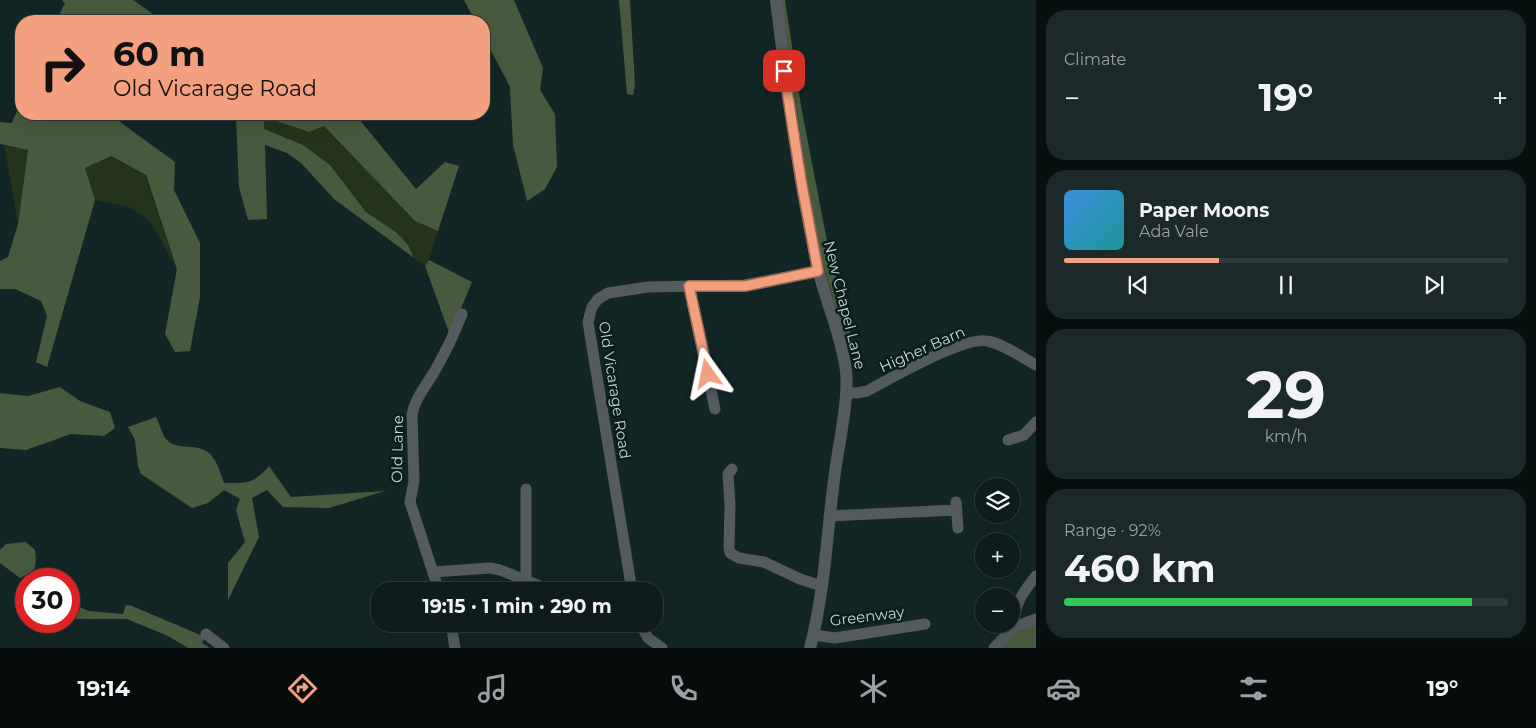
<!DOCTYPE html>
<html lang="en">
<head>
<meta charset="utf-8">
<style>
	:root { --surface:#0e1c1c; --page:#1c2929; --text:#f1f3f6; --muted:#9ba1a3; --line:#2e3a3b; --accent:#f2a07f }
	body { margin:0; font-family:Montserrat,sans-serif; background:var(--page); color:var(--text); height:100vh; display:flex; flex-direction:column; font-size:19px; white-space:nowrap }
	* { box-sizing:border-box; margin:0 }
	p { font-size:16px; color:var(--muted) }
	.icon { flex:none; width:28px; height:28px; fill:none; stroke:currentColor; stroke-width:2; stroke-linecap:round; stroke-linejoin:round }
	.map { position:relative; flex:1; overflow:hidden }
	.details { display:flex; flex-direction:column; gap:10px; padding:10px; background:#080f0f; width:500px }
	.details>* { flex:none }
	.banner { position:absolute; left:15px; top:15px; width:475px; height:105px; border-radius:20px; box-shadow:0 5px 20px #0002,0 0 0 1px var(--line); background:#f2a07f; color:#111; overflow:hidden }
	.buttons { position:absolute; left:975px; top:478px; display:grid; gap:10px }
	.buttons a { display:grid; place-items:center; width:45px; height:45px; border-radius:50%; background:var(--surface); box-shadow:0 5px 20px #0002,0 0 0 1px var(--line); font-size:25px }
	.speed { position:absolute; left:15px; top:568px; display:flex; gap:10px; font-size:25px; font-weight:700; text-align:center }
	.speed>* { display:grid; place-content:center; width:65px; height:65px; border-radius:50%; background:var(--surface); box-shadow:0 5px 20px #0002,0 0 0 1px var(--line); line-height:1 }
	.speed .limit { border:8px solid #d22; background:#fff; color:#111 }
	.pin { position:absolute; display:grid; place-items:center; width:42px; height:42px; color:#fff; margin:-21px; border-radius:10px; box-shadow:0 2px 8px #0006 }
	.me { position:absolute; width:55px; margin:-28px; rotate:348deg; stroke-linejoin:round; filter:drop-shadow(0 0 4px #0008) }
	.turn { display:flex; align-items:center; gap:18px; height:105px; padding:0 15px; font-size:22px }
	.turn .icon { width:65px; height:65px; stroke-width:2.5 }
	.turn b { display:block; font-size:35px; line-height:42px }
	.big { font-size:38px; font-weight:700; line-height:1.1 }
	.details .tile { flex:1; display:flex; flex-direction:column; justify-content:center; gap:8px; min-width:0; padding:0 18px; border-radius:20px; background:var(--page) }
	.details .dial { align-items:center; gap:0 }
	.dial b { font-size:65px; line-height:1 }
	.song { display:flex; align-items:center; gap:15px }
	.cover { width:60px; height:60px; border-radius:8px; background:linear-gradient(135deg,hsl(210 70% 55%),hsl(180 70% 35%)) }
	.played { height:5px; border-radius:2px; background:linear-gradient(90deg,var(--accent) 35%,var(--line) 35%) }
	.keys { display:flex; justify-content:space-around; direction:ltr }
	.heat { display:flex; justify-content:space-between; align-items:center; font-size:28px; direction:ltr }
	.charge { height:8px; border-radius:4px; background:linear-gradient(90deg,#34c759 92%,var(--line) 0) }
	.trip { position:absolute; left:371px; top:582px; width:292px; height:50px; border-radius:20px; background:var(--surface); box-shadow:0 5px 20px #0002,0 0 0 1px var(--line); font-weight:700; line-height:50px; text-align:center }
	.menu { display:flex; height:80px; justify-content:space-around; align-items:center; background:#060b0b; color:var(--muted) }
	.menu .icon { width:35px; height:35px }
	.menu .selected { color:var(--accent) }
	.menu b { font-size:22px; color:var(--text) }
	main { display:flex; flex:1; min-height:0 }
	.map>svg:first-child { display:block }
	.green { fill:#24331c }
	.forest { fill:#485a3e }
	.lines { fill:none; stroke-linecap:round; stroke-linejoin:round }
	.minor { stroke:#535b5f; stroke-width:11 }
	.tertiary { stroke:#535b5f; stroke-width:12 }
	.route-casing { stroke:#9d6853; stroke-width:12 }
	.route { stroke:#f2a07f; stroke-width:9 }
	.labels { text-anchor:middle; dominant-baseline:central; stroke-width:5; stroke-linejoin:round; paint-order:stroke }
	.street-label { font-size:15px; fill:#c9d5d4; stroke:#091d1d }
</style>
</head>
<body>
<main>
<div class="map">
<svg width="1036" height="648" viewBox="0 0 1036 648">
	<rect width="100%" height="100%" fill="#132626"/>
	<path class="green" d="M 264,117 L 309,132 L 324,126 L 415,221 L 438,231 L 429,260 L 425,266 L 414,258 L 408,245 L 396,232 L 366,212 L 330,165 L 303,145 L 264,129 Z
		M 4,145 L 28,150 L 18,224 Z
		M 111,156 L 145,175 L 177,269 L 150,221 L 129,207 L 95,200 L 85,168 Z"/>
	<path class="forest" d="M 62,0 L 133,0 L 163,21 L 56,21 L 65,3 Z
		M 464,0 L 514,0 L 543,68 L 540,90 L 555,114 L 557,167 L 545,189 L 527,201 L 513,145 L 510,87 L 484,37 L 484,21 L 475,21 Z
		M 619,0 L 630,0 L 635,85 L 633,95 L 627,94 Z
		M 781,0 L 785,0 L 801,106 L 827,241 L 852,339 L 846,342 L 820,254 L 812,216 Z
		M 21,101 L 21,114 L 109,114 L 175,162 L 174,190 L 200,243 L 200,297 L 190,351 L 175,352 L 165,334 L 177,269 L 146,175 L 111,156 L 85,168 L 95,200 L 47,367 L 36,362 L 47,316 L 41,301 L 15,289 L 0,289 L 0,261 L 8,257 L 18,224 L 28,150 L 0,144 L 0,122 L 12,123 Z
		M 232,114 L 355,114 L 416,189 L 445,162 L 459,166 L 438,231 L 415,221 L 324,126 L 309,132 L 264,117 L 264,129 L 303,145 L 330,165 L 366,212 L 396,232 L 408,245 L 414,258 L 334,199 L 301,163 L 287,153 L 265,145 L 267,219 L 248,220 L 239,187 L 236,117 Z
		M 429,260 L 472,282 L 450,335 L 425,266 Z
		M 60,387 L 80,401 L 110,412 L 115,428 L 104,436 L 71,434 L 26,450 L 0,448 L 0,393 L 28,396 Z
		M 156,417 C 159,423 161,430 164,436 C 173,453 197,441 210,454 C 218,462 220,473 224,483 C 246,483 254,484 269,466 L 291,497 L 385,491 L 329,508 L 283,507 L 267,490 L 252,498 L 259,537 L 228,600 L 228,563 L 245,542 L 236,510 L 240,499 L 224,490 L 208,503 L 192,508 L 141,474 L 138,466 L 135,440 L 128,427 Z
		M 26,542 L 35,550 C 37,568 37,570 20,578 L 0,563 L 0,550 L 6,544 Z
		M 70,603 L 89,611 L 123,614 L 126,605 L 132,606 L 205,637 L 202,643 L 210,648 L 188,648 L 168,636 L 127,619 L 77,619 L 73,615 Z
		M 1036,624 L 1036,648 L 1000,648 L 1017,631 Z"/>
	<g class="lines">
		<path class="minor" d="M 689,286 L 715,409
			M 846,393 L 857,393 L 867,391 C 890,379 964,336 987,341 C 1004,344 1021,357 1036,365
			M 1008,440 L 1024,435 L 1036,422
			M 732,469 L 728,474 L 730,505 L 729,548 L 730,553 L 739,558 L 764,562 L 800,579 L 822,586
			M 526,489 L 526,580
			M 956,502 L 958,528
			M 829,516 L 957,510
			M 433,572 L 490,568 L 500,570 L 553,591
			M 439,591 L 410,502 L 414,481 L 412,416 C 414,400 425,387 433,374 C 444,355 454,335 462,314
			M 632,591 L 588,322 L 592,307 L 598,299 L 608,293 L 648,287 L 745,285 L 819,271
			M 451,624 L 455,648
			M 640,624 L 648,638 L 662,648
			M 1014,627 L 1036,619
			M 206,634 L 224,648
			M 814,635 L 835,638 L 925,624
			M 994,648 L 1014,627 C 1013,606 1023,592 1036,576"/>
		<path class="tertiary" d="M 776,0 C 787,90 799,180 818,269 C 826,302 842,337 846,371 C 849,399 839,443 835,472 C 827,531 825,591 810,648"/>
	</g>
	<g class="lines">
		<g class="route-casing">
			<path id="route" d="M 708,374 L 689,286 L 745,286 L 818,271 L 801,180 L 784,71"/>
		</g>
		<use href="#route" class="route"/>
	</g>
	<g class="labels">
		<g class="street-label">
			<text transform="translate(845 305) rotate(76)">New Chapel Lane</text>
			<text transform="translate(922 349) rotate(-24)">Higher Barn</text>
			<text transform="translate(615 390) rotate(81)">Old Vicarage Road</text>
			<text transform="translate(397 449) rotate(-89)">Old Lane</text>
			<text transform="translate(867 616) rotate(-7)">Greenway</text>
		</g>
	</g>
</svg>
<div class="buttons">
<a><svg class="icon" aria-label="layers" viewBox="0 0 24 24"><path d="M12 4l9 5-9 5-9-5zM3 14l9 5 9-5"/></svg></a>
<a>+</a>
<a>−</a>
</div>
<div class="speed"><div class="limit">30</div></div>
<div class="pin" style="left:784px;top:71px;background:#d93025"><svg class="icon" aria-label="arrive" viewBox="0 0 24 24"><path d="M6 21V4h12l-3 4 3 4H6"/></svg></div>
<svg class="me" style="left:708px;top:374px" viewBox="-20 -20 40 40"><path d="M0-17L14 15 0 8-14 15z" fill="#f2a07f" stroke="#fff" stroke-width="4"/></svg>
<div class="trip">19:15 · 1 min · 290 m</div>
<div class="banner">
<div class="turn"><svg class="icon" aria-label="right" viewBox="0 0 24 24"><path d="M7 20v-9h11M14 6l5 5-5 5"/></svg><div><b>60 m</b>Old Vicarage Road</div></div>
</div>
</div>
<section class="details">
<div class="tile"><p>Climate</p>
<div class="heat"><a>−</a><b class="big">19°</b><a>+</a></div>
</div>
<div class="tile">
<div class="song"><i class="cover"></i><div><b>Paper Moons</b><p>Ada Vale</p></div></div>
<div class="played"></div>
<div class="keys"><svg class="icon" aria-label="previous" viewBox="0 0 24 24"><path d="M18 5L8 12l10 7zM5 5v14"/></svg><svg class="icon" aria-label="pause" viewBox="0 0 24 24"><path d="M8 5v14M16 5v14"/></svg><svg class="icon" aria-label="next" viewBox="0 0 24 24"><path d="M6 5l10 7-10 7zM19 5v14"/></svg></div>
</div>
<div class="tile dial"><b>29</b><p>km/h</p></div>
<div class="tile"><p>Range · 92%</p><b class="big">460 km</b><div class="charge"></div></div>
</section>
</main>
<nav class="menu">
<b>19:14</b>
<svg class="icon selected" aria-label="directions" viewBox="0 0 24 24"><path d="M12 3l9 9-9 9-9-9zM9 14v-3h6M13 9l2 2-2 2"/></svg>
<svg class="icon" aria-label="music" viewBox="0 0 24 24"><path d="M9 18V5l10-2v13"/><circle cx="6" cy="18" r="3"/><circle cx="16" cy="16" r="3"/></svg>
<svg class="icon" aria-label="phone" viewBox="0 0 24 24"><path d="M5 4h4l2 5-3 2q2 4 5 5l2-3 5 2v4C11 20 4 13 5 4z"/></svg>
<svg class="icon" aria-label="climate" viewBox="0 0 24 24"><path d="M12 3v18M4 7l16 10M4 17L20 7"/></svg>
<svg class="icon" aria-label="car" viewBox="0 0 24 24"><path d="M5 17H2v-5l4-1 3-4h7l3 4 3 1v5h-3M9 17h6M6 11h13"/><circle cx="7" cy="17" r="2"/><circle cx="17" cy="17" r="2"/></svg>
<svg class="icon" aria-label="filters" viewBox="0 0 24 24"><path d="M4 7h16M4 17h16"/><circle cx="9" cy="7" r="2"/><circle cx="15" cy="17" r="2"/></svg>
<b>19°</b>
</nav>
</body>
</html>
